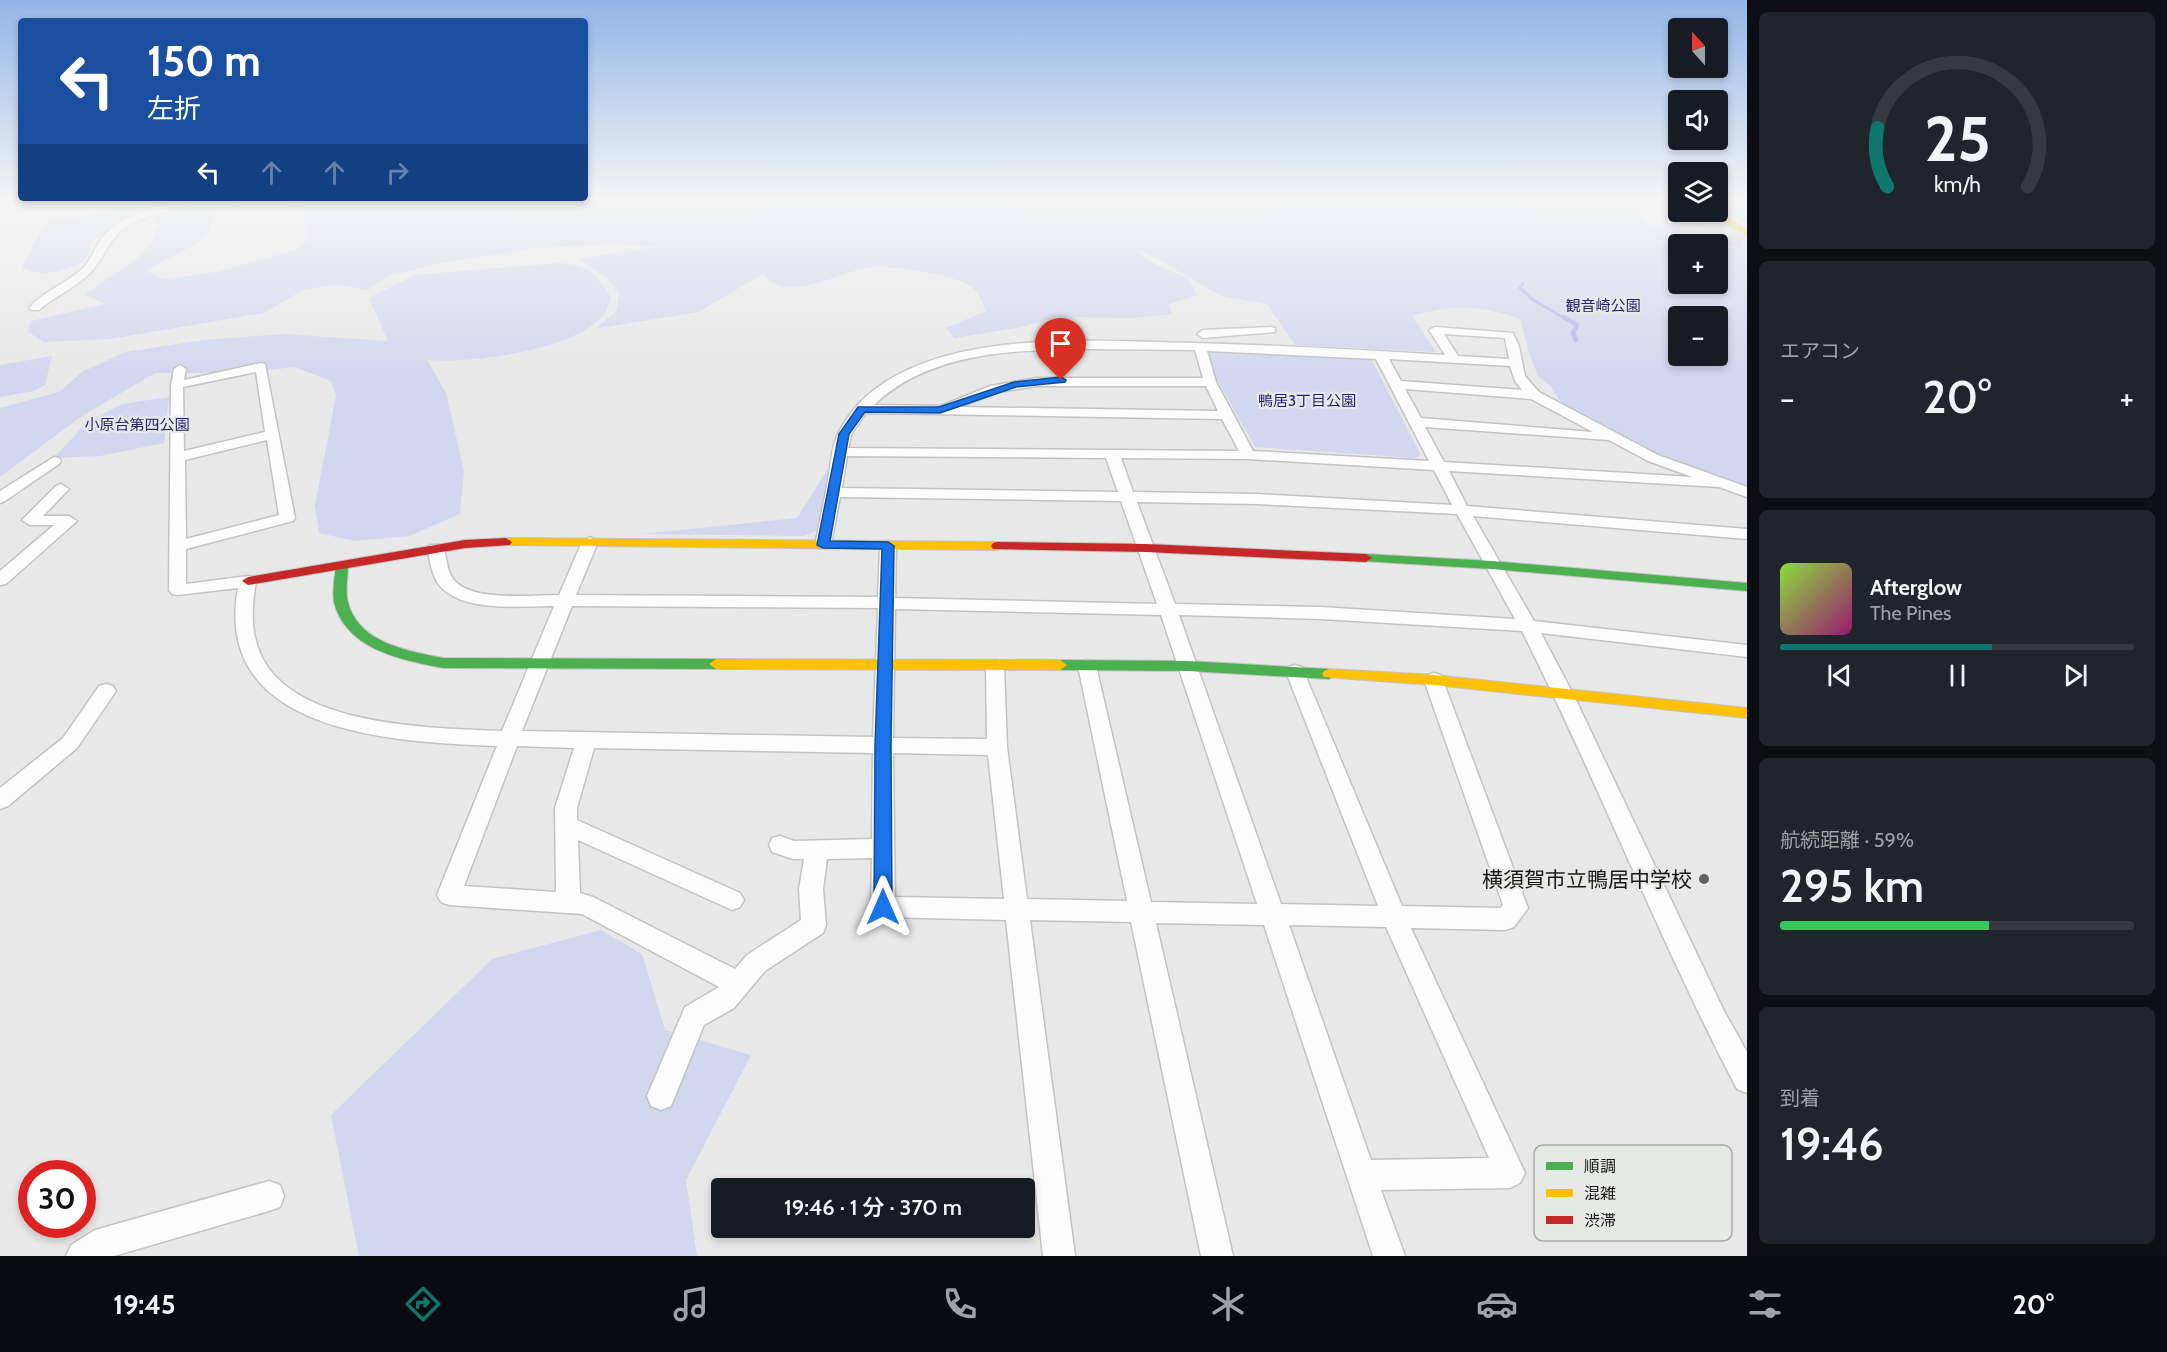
<!DOCTYPE html>
<html lang="ja">
<head>
<meta charset="utf-8">
<style>
	:root { --surface:#171b24; --page:#20242c; --text:#f1f3f6; --muted:#9ea1a6; --line:#363941; --accent:#0f766e }
	body { margin:0; font-family:Cabin,"Noto Sans JP",sans-serif; background:var(--page); color:var(--text); height:100vh; display:flex; flex-direction:column; font-size:22px; white-space:nowrap }
	* { box-sizing:border-box; margin:0 }
	p { font-size:20px; color:var(--muted) }
	.icon { flex:none; width:33px; height:33px; fill:none; stroke:currentColor; stroke-width:2; stroke-linecap:round; stroke-linejoin:round }
	.map { position:relative; flex:1; overflow:hidden }
	.details { display:flex; flex-direction:column; gap:12px; padding:12px; background:#0d0f14; width:420px }
	.details>* { flex:none }
	.banner { position:absolute; left:18px; top:18px; width:570px; height:183px; border-radius:6px; box-shadow:0 3px 9px #0003; background:#1a4fa0; color:#fff; overflow:hidden }
	.needle { width:39px; rotate:339deg }
	.buttons { position:absolute; left:1668px; top:18px; display:grid; gap:12px }
	.buttons a { display:grid; place-items:center; width:60px; height:60px; border-radius:6px; background:var(--surface); box-shadow:0 3px 9px #0003; font-size:30px }
	.speed { position:absolute; left:18px; top:1160px; display:flex; gap:12px; font-size:30px; font-weight:700; text-align:center }
	.speed>* { display:grid; place-content:center; width:78px; height:78px; border-radius:50%; background:var(--surface); box-shadow:0 3px 9px #0003; line-height:1 }
	.speed .limit { border:9px solid #d22; background:#fff; color:#111 }
	.pin { position:absolute; display:grid; place-items:center; width:51px; height:51px; color:#fff; margin:-62px -26px; border-radius:50% 50% 50% 0; rotate:-45deg; box-shadow:0 0 6px #0007 }
	.pin .icon { rotate:45deg }
	.me { position:absolute; width:66px; margin:-33px; rotate:0deg; stroke-linejoin:round; filter:drop-shadow(0 0 4px #0008) }
	.turn { display:flex; align-items:center; gap:21px; height:126px; padding:0 30px; font-size:27px }
	.turn .icon { width:78px; height:78px; stroke-width:2.5 }
	.turn b { display:block; font-size:42px; line-height:51px }
	.lanes { display:flex; align-items:center; height:57px; padding:0 30px; background:#0003; justify-content:center; gap:30px; direction:ltr }
	.lanes .off { opacity:.35 }
	.big { font-size:45px; font-weight:600; line-height:1.1 }
	.details .widget { flex:1; display:flex; flex-direction:column; justify-content:center; gap:9px; min-width:0; padding:0 21px; border-radius:9px; background:var(--page) }
	.details .dial { align-items:center; gap:0 }
	.dial svg { height:156px; overflow:visible; fill:none; stroke:var(--line); stroke-width:7; stroke-linecap:round; text-anchor:middle }
	.dial text { fill:var(--text); stroke:none }
	.song { display:flex; align-items:center; gap:18px }
	.cover { width:72px; height:72px; border-radius:9px; background:linear-gradient(135deg,hsl(90 70% 55%),hsl(320 70% 35%)) }
	.played { height:6px; border-radius:3px; background:linear-gradient(90deg,var(--accent) 60%,var(--line) 60%) }
	.keys { display:flex; justify-content:space-around; direction:ltr }
	.heat { display:flex; justify-content:space-between; align-items:center; font-size:33px; direction:ltr }
	.charge { height:9px; border-radius:4px; background:linear-gradient(90deg,#34c759 59%,var(--line) 0) }
	.trip { position:absolute; left:711px; top:1178px; width:324px; height:60px; border-radius:6px; background:var(--surface); box-shadow:0 3px 9px #0003; font-weight:600; line-height:60px; text-align:center }
	.dock { display:flex; height:96px; justify-content:space-around; align-items:center; background:#090b0e; color:var(--muted) }
	.dock .icon { width:42px; height:42px }
	.dock .selected { color:var(--accent) }
	.dock b { font-size:27px; color:var(--text) }
	main { display:flex; flex:1; min-height:0 }
	.map>svg:first-child { display:block }
	.green { fill:#d3d6ef; fill-rule:evenodd }
	.lines { fill:none; stroke-linecap:round; stroke-linejoin:round }
	.stream-far1 { stroke:#b3b7e8; stroke-width:3 }
	.stream { stroke:#b3b7e8; stroke-width:4.5 }
	.secondary-tunnel { stroke:#c8c9c8; stroke-width:14; stroke-dasharray:14 7; stroke-linecap:butt }
	.street-casing { stroke:#c2c3c2; stroke-width:3 }
	.fast-casing { stroke:#c2c3c2; stroke-width:2 }
	.slow-casing { stroke:#c2c3c2; stroke-width:2 }
	.jam-casing { stroke:#c2c3c2; stroke-width:2 }
	.street { fill:#fbfcfb; fill-rule:evenodd }
	.fast { fill:#4caf50; fill-rule:evenodd }
	.slow { fill:#ffc107; fill-rule:evenodd }
	.jam { fill:#c62828; fill-rule:evenodd }
	.route { fill:#1a73e8; stroke:#114b97; stroke-width:1.5 }
	.poi-dot { fill:#606160; stroke:#e7e9e6; stroke-width:2 }
	.labels { text-anchor:middle; dominant-baseline:central; stroke-width:4.5; stroke-linejoin:round; paint-order:stroke }
	.far-park-label { font-size:15px; fill:#271e6d; stroke:#e7e9e6 }
	.near-poi-label { font-size:21px; fill:#171817; stroke:#e7e9e6; text-anchor:end }
	.key { fill:#e7e9e6; stroke:#a9aaa8; stroke-width:1.5 }
	.key-label { font-size:16px; fill:#171817 }
</style>
</head>
<body>
<main>
<div class="map">
<svg width="1747" height="1256" viewBox="0 0 1747 1256">
	<rect width="100%" height="100%" fill="#e7e8e7"/>
	<path class="green" d="M 175,198 L 1628,198 L 1638,208 L 1647,224 L 1705,232 L 1747,233 L 1747,487 L 1703,476 L 1566,410 L 1551,387 L 1538,376 L 1528,350 L 1520,319 C 1481,305 1452,304 1412,316 L 1436,352 L 1295,345 L 1267,304 L 1221,296 L 1142,250 L 1138,253 L 1157,265 L 1189,279 L 1197,295 L 1169,304 L 1172,314 L 1133,318 L 1055,317 L 1022,327 L 954,338 L 946,328 L 986,311 C 983,304 980,295 975,290 C 962,274 893,266 872,267 C 845,268 786,307 763,274 L 698,312 L 594,329 L 616,312 L 619,293 L 606,277 L 579,259 L 648,248 L 663,248 L 617,244 L 537,248 L 442,263 L 389,276 L 366,290 L 336,284 L 303,290 L 264,313 L 110,339 L 44,342 L 27,331 L 31,321 L 105,304 L 85,294 L 141,256 L 153,238 L 159,223 L 154,217 L 156,213 L 135,215 L 94,240 L 84,262 C 60,270 46,280 22,267 L 44,224 L 148,202 ZM 256,204 L 300,207 L 309,230 L 307,239 L 295,250 L 217,272 L 163,279 L 146,270 L 198,243 L 209,231 L 215,211 ZM 1678,244 L 1718,244 L 1718,284 L 1678,284 ZM 1678,316 L 1718,316 L 1718,356 L 1678,356 Z
		M 1727,198 L 1747,198 L 1747,225 L 1734,217 L 1725,202 Z
		M 559,263 C 590,266 595,272 611,298 C 609,302 608,307 606,311 C 583,350 468,364 427,360 L 446,393 L 464,471 L 460,514 L 409,536 L 355,541 L 319,533 L 315,505 L 336,396 L 331,381 L 294,367 L 243,373 L 155,373 L 82,416 L 0,477 L 0,408 L 59,392 L 82,372 L 125,352 L 204,340 L 284,334 L 388,341 L 369,298 L 415,275 Z
		M 1204,349 L 1370,357 L 1421,455 L 1415,458 L 1255,447 L 1201,351 Z
		M 52,356 L 45,385 L 34,391 L 0,397 L 0,365 Z
		M 169,397 L 164,443 L 100,456 L 54,458 L 86,423 L 122,404 Z
		M 832,467 L 820,529 L 804,536 L 642,534 L 797,518 L 827,470 Z
		M 601,930 L 642,954 L 665,1030 L 751,1055 L 686,1180 L 697,1256 L 359,1256 L 331,1115 L 492,959 Z"/>
	<g class="lines">
		<path class="stream-far1" d="M 1523,283 L 1520,288 L 1533,300 L 1566,319"/>
		<path class="stream" d="M 1564,317 L 1577,325 L 1573,333 L 1576,340"/>
		<path class="secondary-tunnel" d="M 1730,237 L 1747,244"/>
		<g class="street-casing">
			<path id="street" d="M 184,198 L 200,198 C 180,210 153,212 131,224 C 106,239 108,254 91,272 C 76,288 55,296 39,310 L 31,310 L 29,308 C 43,291 66,284 82,269 C 91,261 94,248 102,238 C 121,214 157,206 184,198 Z
				M 1271,327 L 1275,328 L 1275,332 L 1203,338 L 1197,334 L 1203,330 Z
				M 1435,327 L 1513,333 L 1519,346 L 1525,376 L 1539,392 L 1658,455 L 1747,487 L 1747,497 L 1719,487 L 1449,471 L 1467,506 L 1747,529 L 1747,539 L 1473,516 L 1534,621 L 1747,645 L 1747,657 L 1541,633 L 1573,694 L 1724,1011 L 1747,1052 L 1747,1093 L 1737,1089 C 1659,940 1598,782 1522,631 L 1321,619 L 1179,615 L 1281,904 L 1378,906 L 1286,672 L 1288,667 L 1295,665 L 1302,667 L 1304,672 L 1402,906 L 1500,908 L 1503,905 L 1424,680 L 1427,675 L 1434,673 L 1441,675 L 1528,908 L 1514,927 L 1505,930 L 1411,928 L 1525,1173 L 1520,1183 L 1510,1188 L 1381,1190 L 1405,1256 L 1373,1256 L 1264,925 L 1156,923 L 1233,1256 L 1201,1256 L 1131,922 L 1030,920 L 1075,1256 L 1043,1256 L 1006,920 L 883,917 L 875,914 L 871,907 L 872,858 L 827,859 L 823,889 L 826,925 L 823,933 L 765,971 L 734,1008 L 704,1025 L 671,1106 L 661,1110 L 651,1106 L 647,1096 L 685,1007 L 719,987 L 582,914 L 449,905 L 441,902 L 437,895 L 497,746 C 397,742 211,735 238,588 L 178,595 L 172,594 L 169,590 L 171,385 L 174,369 L 180,365 L 186,369 L 184,380 L 261,363 L 265,364 L 295,518 L 293,521 L 186,549 L 186,584 L 248,576 L 254,577 L 256,581 C 252,605 250,630 260,653 C 292,728 435,728 502,731 L 554,606 C 521,606 455,614 436,580 C 431,570 429,559 428,548 L 430,545 L 442,545 C 448,555 445,570 454,580 C 472,602 532,595 559,595 L 582,542 L 590,537 L 598,542 L 576,595 L 878,597 L 880,546 L 888,541 L 896,546 L 895,598 L 1157,604 L 1121,501 L 840,497 L 831,545 L 829,548 L 817,548 L 815,545 C 820,521 825,498 829,474 C 831,461 832,446 838,434 C 842,426 849,415 855,408 C 927,326 1094,341 1193,343 C 1277,345 1361,350 1445,355 L 1429,330 ZM 1444,334 L 1505,338 L 1509,359 L 1458,356 ZM 1089,349 L 1195,350 L 1203,378 L 1037,378 L 990,386 L 941,406 L 874,405 C 930,351 1016,350 1089,349 ZM 1207,351 L 1376,359 L 1429,461 L 1253,451 L 1216,382 ZM 1389,359 L 1510,366 L 1515,381 L 1522,390 L 1401,381 ZM 256,372 L 265,432 L 184,451 L 183,387 ZM 1037,386 L 1206,386 L 1218,411 L 960,407 L 998,392 ZM 1405,389 L 1531,399 L 1593,432 L 1421,418 ZM 866,413 L 1222,419 L 1239,451 L 848,448 L 852,433 ZM 1425,427 L 1609,440 L 1648,461 L 1692,477 L 1444,462 ZM 267,440 L 279,515 L 186,539 L 185,460 ZM 847,456 L 1106,458 L 1118,492 L 842,488 ZM 1121,458 L 1248,459 L 1434,470 L 1452,505 L 1257,494 L 1133,492 ZM 1137,502 L 1257,504 L 1457,514 L 1515,619 L 1321,607 L 1175,604 ZM 572,606 L 878,608 L 873,737 L 522,731 ZM 895,609 L 1161,615 L 1257,904 L 1151,902 L 1096,666 L 1094,661 L 1087,660 L 1080,661 L 1078,666 L 1127,901 L 1027,899 L 1007,747 L 1004,666 L 1002,661 L 995,660 L 988,661 L 986,666 L 987,739 L 893,738 ZM 517,746 L 574,748 L 555,808 L 556,892 L 464,886 ZM 594,748 L 873,753 L 872,839 L 794,841 L 780,836 L 772,838 L 769,845 L 772,852 L 793,859 L 804,859 L 799,889 L 801,920 L 747,955 L 735,969 L 593,897 L 580,893 L 578,840 L 732,910 L 740,907 L 744,900 L 740,893 L 577,820 L 577,808 ZM 893,753 L 988,755 L 1004,899 L 895,897 ZM 1289,925 L 1386,927 L 1489,1158 L 1371,1160 Z
				M 54,457 L 59,458 L 61,461 L 59,464 L 5,501 L 0,503 L 0,491 Z
				M 61,484 L 69,489 L 43,516 L 69,516 L 77,521 L 6,584 L 0,585 L 0,571 L 54,525 L 30,525 L 22,520 L 56,486 Z
				M 106,684 L 113,686 L 116,691 L 77,748 L 8,806 L 0,809 L 0,788 L 63,738 L 99,686 Z
				M 269,1181 L 280,1185 L 284,1196 L 280,1207 L 269,1211 L 114,1256 L 66,1256 L 71,1245 L 95,1230 Z"/>
		</g>
		<g class="fast-casing">
			<path id="fast" d="M 1366,554 L 1492,561 L 1747,583 L 1747,591 L 1492,569 L 1362,561 L 1360,558 Z
				M 342,561 L 348,565 C 348,577 345,591 348,602 C 358,643 408,651 443,658 L 716,659 L 723,664 L 716,669 L 443,668 C 402,660 346,650 334,602 C 332,590 335,577 336,565 Z
				M 1060,660 L 1188,661 L 1329,669 L 1336,674 L 1329,679 L 1188,671 L 1060,670 L 1053,665 Z"/>
		</g>
		<g class="slow-casing">
			<path id="slow" d="M 1718,211 L 1747,230 L 1747,235 L 1728,225 L 1712,212 Z
				M 506,538 L 997,542 L 1003,546 L 997,550 L 502,545 L 500,542 Z
				M 716,659 L 1060,660 L 1067,665 L 1060,670 L 716,669 L 709,664 Z
				M 1329,669 L 1434,675 L 1747,708 L 1747,718 L 1434,685 L 1324,677 L 1322,674 L 1324,671 Z"/>
		</g>
		<g class="jam-casing">
			<path id="jam" d="M 506,538 L 512,542 L 510,545 L 465,548 L 248,585 L 242,581 L 248,577 L 465,540 Z
				M 997,542 L 1146,544 L 1366,554 L 1372,558 L 1366,562 L 1146,552 L 993,549 L 991,546 L 993,543 Z"/>
		</g>
		<use href="#street" class="street"/>
		<use href="#fast" class="fast"/>
		<use href="#slow" class="slow"/>
		<use href="#jam" class="jam"/>
	</g>
	<linearGradient id="sky" x2="0" y2="1"><stop stop-color="#93b5e8"/><stop offset="0.53" stop-color="#f4f5f4"/><stop offset="1" stop-color="#f4f5f4" stop-opacity="0"/></linearGradient>
	<rect width="1747" height="374" fill="url(#sky)"/>
	<path class="route" d="M 1061,377 L 1066,380 L 1065,382 L 1016,387 L 940,413 L 865,412 L 849,434 L 830,541 L 888,542 L 894,546 L 891,746 L 892,907 L 889,913 L 883,915 L 876,913 L 874,907 L 875,746 L 882,549 L 823,548 L 817,545 L 839,434 L 858,407 L 939,407 L 1014,382 Z"/>
	<circle class="poi-dot" cx="1704" cy="879" r="6"/>
	<g class="labels">
		<g class="far-park-label">
			<text x="1603" y="306">観音崎公園</text>
			<text x="1307" y="401">鴨居3丁目公園</text>
			<text x="137" y="425">小原台第四公園</text>
		</g>
		<g class="near-poi-label">
			<text x="1692" y="879">横須賀市立鴨居中学校</text>
		</g>
	</g>
	<rect x="1534" y="1145" width="198" height="96" rx="9" class="key"/>
	<rect x="1546" y="1162" width="27" height="8" fill="#4caf50"/>
	<rect x="1546" y="1189" width="27" height="8" fill="#ffc107"/>
	<rect x="1546" y="1216" width="27" height="8" fill="#c62828"/>
	<g class="key-label">
		<text x="1584" y="1172">順調</text>
		<text x="1584" y="1199">混雑</text>
		<text x="1584" y="1226">渋滞</text>
	</g>
</svg>
<div class="buttons">
<a><svg class="needle" viewBox="-14 -14 28 28"><path d="M0-13l5 13h-10z" fill="#e53935"/><path d="M0 13l5-13h-10z" fill="#9ea1a6"/></svg></a>
<a><svg class="icon" aria-label="sound" viewBox="0 0 24 24"><path d="M4 9h4l5-4v14l-5-4H4zM17 9q2 3 0 6"/></svg></a>
<a><svg class="icon" aria-label="layers" viewBox="0 0 24 24"><path d="M12 4l9 5-9 5-9-5zM3 14l9 5 9-5"/></svg></a>
<a>+</a>
<a>−</a>
</div>
<div class="speed"><div class="limit">30</div></div>
<div class="pin" style="left:1061px;top:380px;background:#d93025"><svg class="icon" aria-label="arrive" viewBox="0 0 24 24"><path d="M6 21V4h12l-3 4 3 4H6"/></svg></div>
<svg class="me" style="left:883px;top:907px" viewBox="-20 -20 40 40"><path d="M0-17L14 15 0 8-14 15z" fill="#1a73e8" stroke="#fff" stroke-width="4"/></svg>
<div class="trip">19:46 · 1 分 · 370 m</div>
<div class="banner">
<div class="turn"><svg class="icon" aria-label="left" viewBox="0 0 24 24"><path d="M17 20v-9H6M10 6l-5 5 5 5"/></svg><div><b>150 m</b>左折</div></div>
<div class="lanes"><svg class="icon" aria-label="left" viewBox="0 0 24 24"><path d="M17 20v-9H6M10 6l-5 5 5 5"/></svg><svg class="icon off" aria-label="ahead" viewBox="0 0 24 24"><path d="M12 20V5M6 11l6-6 6 6"/></svg><svg class="icon off" aria-label="ahead" viewBox="0 0 24 24"><path d="M12 20V5M6 11l6-6 6 6"/></svg><svg class="icon off" aria-label="right" viewBox="0 0 24 24"><path d="M7 20v-9h11M14 6l5 5-5 5"/></svg></div>
</div>
</div>
<section class="details">
<div class="widget dial"><svg viewBox="0 0 100 80">
<path d="M14 69A42 42 0 1 1 86 69"/>
<path d="M14 69A42 42 0 0 1 9 39" stroke="#0f766e"/>
<text x="50" y="56" font-size="32" font-weight="700">25</text>
<text x="50" y="72" font-size="11">km/h</text>
</svg></div>
<div class="widget"><p>エアコン</p>
<div class="heat"><a>−</a><b class="big">20°</b><a>+</a></div>
</div>
<div class="widget">
<div class="song"><i class="cover"></i><div><b>Afterglow</b><p>The Pines</p></div></div>
<div class="played"></div>
<div class="keys"><svg class="icon" aria-label="previous" viewBox="0 0 24 24"><path d="M18 5L8 12l10 7zM5 5v14"/></svg><svg class="icon" aria-label="pause" viewBox="0 0 24 24"><path d="M8 5v14M16 5v14"/></svg><svg class="icon" aria-label="next" viewBox="0 0 24 24"><path d="M6 5l10 7-10 7zM19 5v14"/></svg></div>
</div>
<div class="widget"><p>航続距離 · 59%</p><b class="big">295 km</b><div class="charge"></div></div>
<div class="widget"><p>到着</p><b class="big">19:46</b></div>
</section>
</main>
<nav class="dock">
<b>19:45</b>
<svg class="icon selected" aria-label="directions" viewBox="0 0 24 24"><path d="M12 3l9 9-9 9-9-9zM9 14v-3h6M13 9l2 2-2 2"/></svg>
<svg class="icon" aria-label="music" viewBox="0 0 24 24"><path d="M9 18V5l10-2v13"/><circle cx="6" cy="18" r="3"/><circle cx="16" cy="16" r="3"/></svg>
<svg class="icon" aria-label="phone" viewBox="0 0 24 24"><path d="M5 4h4l2 5-3 2q2 4 5 5l2-3 5 2v4C11 20 4 13 5 4z"/></svg>
<svg class="icon" aria-label="climate" viewBox="0 0 24 24"><path d="M12 3v18M4 7l16 10M4 17L20 7"/></svg>
<svg class="icon" aria-label="car" viewBox="0 0 24 24"><path d="M5 17H2v-5l4-1 3-4h7l3 4 3 1v5h-3M9 17h6M6 11h13"/><circle cx="7" cy="17" r="2"/><circle cx="17" cy="17" r="2"/></svg>
<svg class="icon" aria-label="filters" viewBox="0 0 24 24"><path d="M4 7h16M4 17h16"/><circle cx="9" cy="7" r="2"/><circle cx="15" cy="17" r="2"/></svg>
<b>20°</b>
</nav>
</body>
</html>
